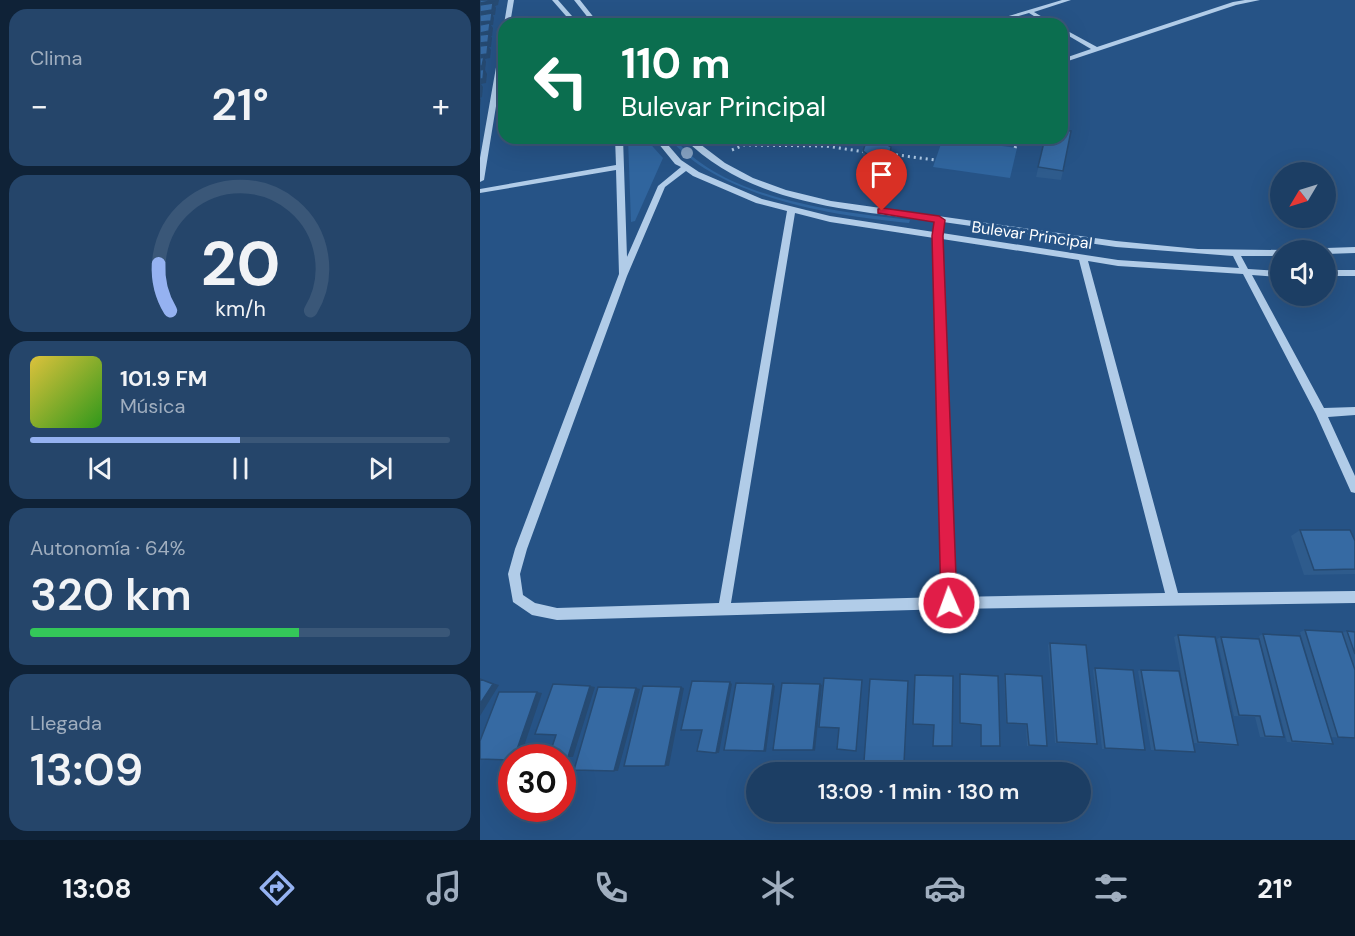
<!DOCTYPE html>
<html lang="es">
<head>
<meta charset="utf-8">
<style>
	:root { --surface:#1c3e64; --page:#25456a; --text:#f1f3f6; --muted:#a0aebf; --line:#3a5778; --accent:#95b2f1 }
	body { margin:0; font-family:"DM Sans",sans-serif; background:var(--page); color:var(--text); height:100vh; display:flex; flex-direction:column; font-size:22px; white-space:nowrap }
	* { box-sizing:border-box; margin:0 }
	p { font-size:20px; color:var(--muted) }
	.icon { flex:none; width:33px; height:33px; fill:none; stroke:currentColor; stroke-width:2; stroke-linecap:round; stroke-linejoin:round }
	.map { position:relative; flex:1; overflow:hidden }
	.details { display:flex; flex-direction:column; gap:9px; padding:9px; background:#0f2237; width:480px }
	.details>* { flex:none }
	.top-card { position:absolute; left:18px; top:18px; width:570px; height:126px; border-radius:18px; box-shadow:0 6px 24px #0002,0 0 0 2px var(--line); background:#0b6e4f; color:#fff; overflow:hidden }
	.needle { width:39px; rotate:232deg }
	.tools { position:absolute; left:790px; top:162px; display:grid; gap:12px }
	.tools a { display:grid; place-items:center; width:66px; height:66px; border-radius:50%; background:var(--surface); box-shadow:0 6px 24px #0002,0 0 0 2px var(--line); font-size:30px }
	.speed { position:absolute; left:18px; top:744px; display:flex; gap:12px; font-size:30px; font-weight:700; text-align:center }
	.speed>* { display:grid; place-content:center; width:78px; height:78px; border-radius:50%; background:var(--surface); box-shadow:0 6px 24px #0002,0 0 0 2px var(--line); line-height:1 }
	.speed .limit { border:9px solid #d22; background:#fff; color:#111 }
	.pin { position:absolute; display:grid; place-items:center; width:51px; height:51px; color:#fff; margin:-62px -26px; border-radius:50% 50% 50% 0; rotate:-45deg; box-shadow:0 0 6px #0007 }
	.pin .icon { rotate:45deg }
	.me { position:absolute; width:66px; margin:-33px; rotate:358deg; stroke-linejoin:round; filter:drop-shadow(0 0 4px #0008) }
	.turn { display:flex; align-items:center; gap:21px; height:126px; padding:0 24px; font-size:27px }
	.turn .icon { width:78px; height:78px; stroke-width:2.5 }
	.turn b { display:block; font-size:42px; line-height:51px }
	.big { font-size:45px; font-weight:600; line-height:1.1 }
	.details .tile { flex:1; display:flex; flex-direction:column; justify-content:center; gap:9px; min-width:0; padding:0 21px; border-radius:18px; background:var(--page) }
	.details .dial { align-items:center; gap:0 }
	.dial svg { height:156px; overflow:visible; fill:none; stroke:var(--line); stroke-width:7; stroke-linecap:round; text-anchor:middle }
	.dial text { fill:var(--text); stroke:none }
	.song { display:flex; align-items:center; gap:18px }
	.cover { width:72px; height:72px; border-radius:9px; background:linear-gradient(135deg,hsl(50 70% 55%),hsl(110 70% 35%)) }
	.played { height:6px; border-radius:3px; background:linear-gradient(90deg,var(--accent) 50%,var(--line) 50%) }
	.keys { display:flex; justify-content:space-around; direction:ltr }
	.heat { display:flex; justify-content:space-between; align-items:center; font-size:33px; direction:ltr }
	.charge { height:9px; border-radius:4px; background:linear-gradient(90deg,#34c759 64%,var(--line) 0) }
	.trip { position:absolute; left:266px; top:762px; width:345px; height:60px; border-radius:30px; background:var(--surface); box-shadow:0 6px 24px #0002,0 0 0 2px var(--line); font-weight:600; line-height:60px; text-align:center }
	.tab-bar { display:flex; height:96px; justify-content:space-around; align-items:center; background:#0b1928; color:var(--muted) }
	.tab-bar .icon { width:42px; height:42px }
	.tab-bar .current { color:var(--accent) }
	.tab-bar b { font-size:27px; color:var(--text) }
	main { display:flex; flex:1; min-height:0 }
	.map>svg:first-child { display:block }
	.green { fill:#30659e }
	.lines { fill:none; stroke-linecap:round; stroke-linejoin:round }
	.path { stroke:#b1cce8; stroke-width:3; stroke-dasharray:2 4; stroke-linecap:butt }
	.minor { fill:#b1cce8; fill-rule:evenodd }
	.tree { fill:#86a3c4 }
	.wall { fill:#2e5b8c }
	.shaded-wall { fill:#264a72 }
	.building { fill:#366aa3; stroke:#264a72; stroke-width:1.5 }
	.route { fill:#e11d48; stroke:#92132f; stroke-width:1.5 }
	.labels { text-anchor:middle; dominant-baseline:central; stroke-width:6; stroke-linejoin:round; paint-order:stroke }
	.far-street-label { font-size:16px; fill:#fff; stroke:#265386 }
</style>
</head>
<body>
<main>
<section class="details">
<div class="tile"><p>Clima</p>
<div class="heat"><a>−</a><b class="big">21°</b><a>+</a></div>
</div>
<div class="tile dial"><svg viewBox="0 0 100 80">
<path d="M14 69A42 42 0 1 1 86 69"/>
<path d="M14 69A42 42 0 0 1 8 45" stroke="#95b2f1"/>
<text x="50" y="56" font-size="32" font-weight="700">20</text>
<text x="50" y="72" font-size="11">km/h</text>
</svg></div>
<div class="tile">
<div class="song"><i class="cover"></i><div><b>101.9 FM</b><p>Música</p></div></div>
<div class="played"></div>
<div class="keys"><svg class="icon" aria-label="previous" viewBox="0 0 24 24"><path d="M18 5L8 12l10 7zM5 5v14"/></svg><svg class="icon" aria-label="pause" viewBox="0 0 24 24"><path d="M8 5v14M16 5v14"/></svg><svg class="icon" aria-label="next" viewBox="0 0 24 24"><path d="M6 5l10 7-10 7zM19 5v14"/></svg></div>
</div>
<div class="tile"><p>Autonomía · 64%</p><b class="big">320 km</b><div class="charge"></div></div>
<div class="tile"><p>Llegada</p><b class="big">13:09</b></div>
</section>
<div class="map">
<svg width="875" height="840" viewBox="0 0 875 840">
	<rect width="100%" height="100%" fill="#265386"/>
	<path class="green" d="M 148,138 L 165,138 L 183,158 L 155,221 L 151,222 Z
		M 189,138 L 194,138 C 243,199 357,212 430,220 L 429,223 C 355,216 239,198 189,138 Z
		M 463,138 L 537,148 L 530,178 L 453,167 Z"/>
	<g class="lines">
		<path class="path" d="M 305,138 L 311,145
			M 535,148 L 539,138
			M 252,150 L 264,145 L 346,146 L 385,152
			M 410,154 L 455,160"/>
		<path class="minor" d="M 28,0 L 34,0 L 30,24 L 24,24 Z
			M 72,0 L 78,0 L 99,24 L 93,24 Z
			M 94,0 L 100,0 L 119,24 L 113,24 Z
			M 582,0 L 591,0 L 554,12 L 574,24 L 567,24 L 549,13 L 511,24 L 502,24 Z
			M 765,0 L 780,0 L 756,5 L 582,63 L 582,59 L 611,49 L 582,32 L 582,28 L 617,47 L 753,2 Z
			M 24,37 L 24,57 L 4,180 L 0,182 L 0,158 L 21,39 Z
			M 135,138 L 143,138 L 147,257 L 178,186 L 201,167 L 195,164 L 174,138 L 182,138 L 201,160 L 219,172 L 282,199 L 350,216 L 454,232 L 455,221 C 370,210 268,204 204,138 L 212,138 L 245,163 L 273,178 L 306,190 L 351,201 L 636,241 L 718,249 L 802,250 L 801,250 L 801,256 L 761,256 L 768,269 L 801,271 L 801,277 L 772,275 L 844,408 L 875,407 L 875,415 L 848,417 L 875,476 L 875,493 L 871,492 L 836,414 L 763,274 L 638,266 L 608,261 L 698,593 L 875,591 L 875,603 L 469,609 L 77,620 L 52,615 L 33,602 L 28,574 L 35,549 L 139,274 L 136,170 L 0,193 L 0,189 L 136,165 ZM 206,171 L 213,176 L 276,203 L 307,211 L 239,603 L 77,608 L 55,603 L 43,595 L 40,574 L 47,549 L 147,276 L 185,187 ZM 315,213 L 350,222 L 454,238 L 463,597 L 251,603 ZM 463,222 L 636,247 L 753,256 L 759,268 L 638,260 L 462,233 ZM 462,239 L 599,260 L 685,593 L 475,597 Z
			M 875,247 L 875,253 L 846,254 L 846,250 L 842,250 L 846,248 Z
			M 846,270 L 875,270 L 875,276 L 846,276 Z"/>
	</g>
	<circle class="tree" cx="207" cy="153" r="6"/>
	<path class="wall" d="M 565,138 L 583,171 L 581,180 L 556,177 Z
		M 383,151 L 411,152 L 410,158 L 402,162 L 391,162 L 383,155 Z
		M 820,530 L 875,541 L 875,574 L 824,575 L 811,536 Z
		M 825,630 L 862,633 L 867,631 L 875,632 L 875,739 L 851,737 L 820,632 Z
		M 783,634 L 853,744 L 847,745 L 807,742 L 779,636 Z
		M 698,635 L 758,745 L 754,746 L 714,743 L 694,637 Z
		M 741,637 L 804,737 L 799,738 L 780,737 L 775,717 L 754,716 L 737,639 Z
		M 570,643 L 617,744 L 614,745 L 575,743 L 568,645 Z
		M 615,668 L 665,750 L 622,749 L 613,670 Z
		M 661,670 L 715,752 L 671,750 L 658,671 Z
		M 480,674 L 520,746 L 519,747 L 500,746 L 500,726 L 479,724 Z
		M 525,674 L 567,746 L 547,746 L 546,725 L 526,724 L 524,676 Z
		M 435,675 L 472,746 L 472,747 L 453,746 L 453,726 L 433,725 Z"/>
	<path class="shaded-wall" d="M 16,0 L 19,0 L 18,5 L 15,6 L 16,8 L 15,15 L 13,15 L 14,18 L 13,25 L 11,25 L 13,28 L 12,36 L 11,36 L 12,38 L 11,47 L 9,47 L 11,50 L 10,58 L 5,59 L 6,62 L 5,70 L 7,74 L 6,83 L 1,84 L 3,87 L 2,97 L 0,98 L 1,99 L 0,109 L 0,3 Z
		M 411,147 L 410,158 L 402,162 L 402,157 Z
		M 0,679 L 19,685 L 0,716 Z
		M 250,682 L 252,684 L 239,753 L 236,753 Z
		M 293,684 L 295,686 L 286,752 L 284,751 Z
		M 340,684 L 342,685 L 335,751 L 333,750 Z
		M 110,686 L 115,687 L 93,757 L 88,757 Z
		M 201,687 L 204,688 L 189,766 L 185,766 Z
		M 156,688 L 160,689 L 138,771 L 134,771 Z
		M 57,692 L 62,693 L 40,758 L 34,758 Z"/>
	<path class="building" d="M 0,0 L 16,0 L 0,3 Z
		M 13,3 L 12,10 L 0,12 L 0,5 Z
		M 12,13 L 11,21 L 0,22 L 0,15 Z
		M 10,23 L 9,31 L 0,33 L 0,25 Z
		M 9,34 L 8,42 L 0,43 L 0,35 Z
		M 8,45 L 7,54 L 0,55 L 0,46 Z
		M 4,57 L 2,66 L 0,66 L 0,58 Z
		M 4,69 L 3,79 L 0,79 L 0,70 Z
		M 582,130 L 591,131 L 583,171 L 558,167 L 565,138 L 582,138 Z
		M 394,141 L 403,142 L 411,147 L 410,153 L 402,157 L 391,157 L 383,151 L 385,145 Z
		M 820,530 L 870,530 L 875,541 L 875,569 L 834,570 Z
		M 825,630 L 862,632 L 875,670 L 875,738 L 858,737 Z
		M 867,631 L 875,632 L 875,654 Z
		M 783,634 L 820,636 L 853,744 L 812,741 Z
		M 698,635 L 735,637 L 758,745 L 718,742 Z
		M 741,637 L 779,639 L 804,737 L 785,736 L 780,716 L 759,715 Z
		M 570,643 L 606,645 L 617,744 L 577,742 Z
		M 615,668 L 653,670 L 665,750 L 625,748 Z
		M 661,670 L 699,671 L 715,752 L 675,750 Z
		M 480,674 L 518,676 L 520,746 L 501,746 L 501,725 L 480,723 Z
		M 525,674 L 562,676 L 567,746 L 549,745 L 547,724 L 527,723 Z
		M 435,675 L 473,676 L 472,746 L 453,746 L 454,725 L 433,724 Z
		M 344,678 L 382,680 L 376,751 L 357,749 L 359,728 L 339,727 Z
		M 0,679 L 13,684 L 0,704 Z
		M 390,679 L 428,681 L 424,763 L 384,761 Z
		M 212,681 L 250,682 L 236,753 L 217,751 L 222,730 L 201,730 Z
		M 256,683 L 293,684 L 284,751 L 244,750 Z
		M 302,683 L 340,684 L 333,750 L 293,750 Z
		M 73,684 L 110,686 L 88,757 L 69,756 L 76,735 L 55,734 Z
		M 163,686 L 201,687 L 185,766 L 144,766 Z
		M 118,687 L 156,688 L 134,771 L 94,770 Z
		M 19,692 L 57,692 L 34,758 L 32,758 L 32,760 L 0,759 L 0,741 Z"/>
	<path class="route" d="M 402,208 L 459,216 L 465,220 L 463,236 L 477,603 L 475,609 L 469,611 L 463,609 L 461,603 L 452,236 L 454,222 L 398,213 L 398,209 Z"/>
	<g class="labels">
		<g class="far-street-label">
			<text transform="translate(552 235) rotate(8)">Bulevar Principal</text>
		</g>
	</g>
</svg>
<div class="tools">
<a><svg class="needle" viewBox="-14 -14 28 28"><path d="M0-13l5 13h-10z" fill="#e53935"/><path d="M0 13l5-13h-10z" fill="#a0aebf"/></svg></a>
<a><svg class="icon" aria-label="sound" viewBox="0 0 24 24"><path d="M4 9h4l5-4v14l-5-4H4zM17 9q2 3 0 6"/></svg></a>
</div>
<div class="speed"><div class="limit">30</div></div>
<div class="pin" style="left:402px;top:211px;background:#d93025"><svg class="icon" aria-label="arrive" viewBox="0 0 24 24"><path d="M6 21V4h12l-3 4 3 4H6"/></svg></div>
<svg class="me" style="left:469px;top:603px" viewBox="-20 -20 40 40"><circle r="17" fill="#e11d48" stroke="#fff" stroke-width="3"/><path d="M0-11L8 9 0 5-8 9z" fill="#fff"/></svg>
<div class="trip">13:09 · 1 min · 130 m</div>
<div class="top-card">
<div class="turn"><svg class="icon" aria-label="left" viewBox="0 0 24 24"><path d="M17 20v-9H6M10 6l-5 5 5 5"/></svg><div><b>110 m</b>Bulevar Principal</div></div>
</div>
</div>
</main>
<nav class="tab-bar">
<b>13:08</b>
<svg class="icon current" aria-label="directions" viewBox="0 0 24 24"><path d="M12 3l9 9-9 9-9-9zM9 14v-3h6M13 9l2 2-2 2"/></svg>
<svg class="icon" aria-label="music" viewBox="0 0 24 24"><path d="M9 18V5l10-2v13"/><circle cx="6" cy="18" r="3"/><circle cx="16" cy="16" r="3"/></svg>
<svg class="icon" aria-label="phone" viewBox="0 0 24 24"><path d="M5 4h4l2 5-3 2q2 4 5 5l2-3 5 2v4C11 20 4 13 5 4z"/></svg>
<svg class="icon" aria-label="climate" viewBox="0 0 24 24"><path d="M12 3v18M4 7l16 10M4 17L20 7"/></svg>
<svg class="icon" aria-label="car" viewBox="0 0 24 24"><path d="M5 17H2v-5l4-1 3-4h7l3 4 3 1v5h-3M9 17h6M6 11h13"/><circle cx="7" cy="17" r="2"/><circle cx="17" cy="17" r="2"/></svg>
<svg class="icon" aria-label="filters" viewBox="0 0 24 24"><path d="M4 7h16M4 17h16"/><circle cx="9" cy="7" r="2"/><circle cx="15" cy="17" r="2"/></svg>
<b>21°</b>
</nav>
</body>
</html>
